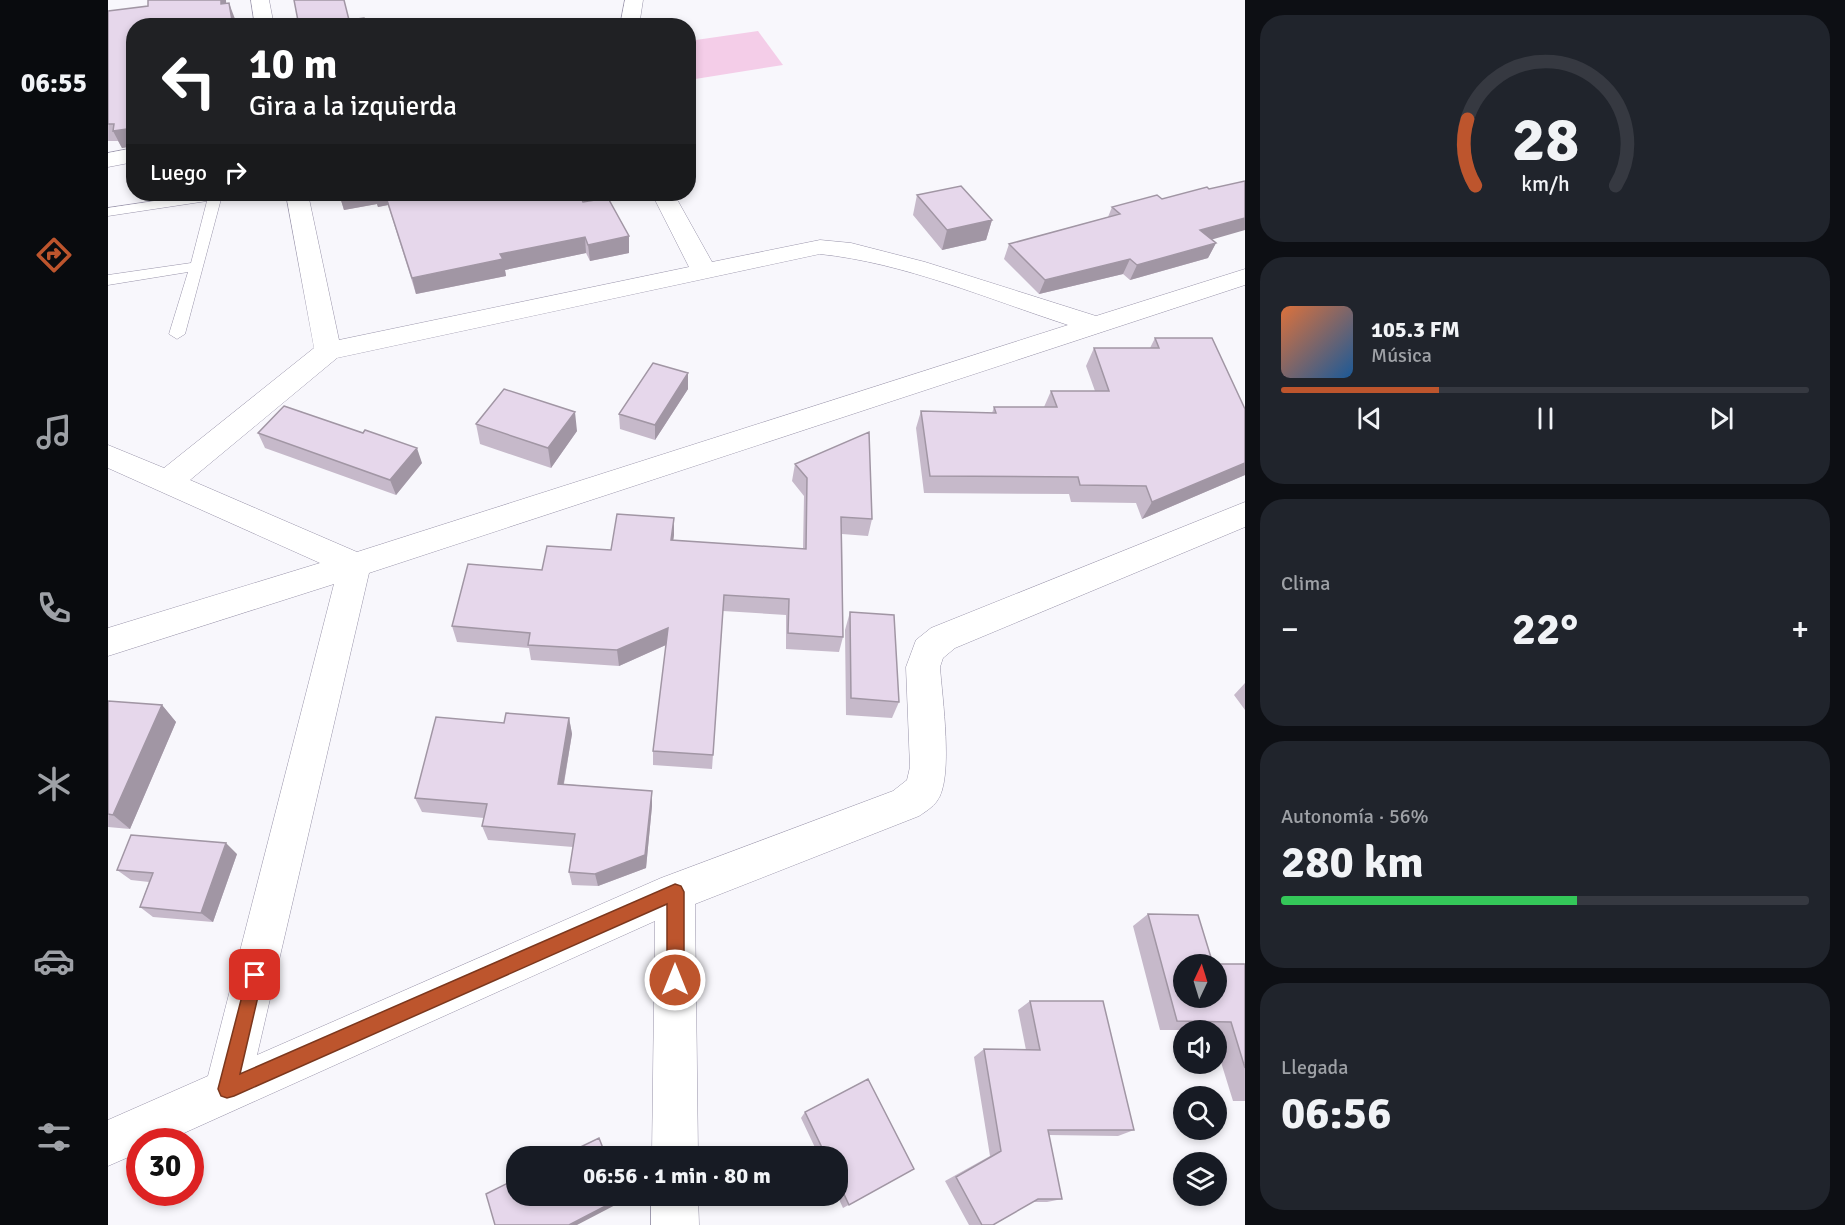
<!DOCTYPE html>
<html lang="es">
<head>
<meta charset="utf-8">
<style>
	:root { --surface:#171b24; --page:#20242c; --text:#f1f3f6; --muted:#9ea1a6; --line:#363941; --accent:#bd552d }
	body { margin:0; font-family:Signika,sans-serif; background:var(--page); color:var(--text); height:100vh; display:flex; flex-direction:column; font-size:22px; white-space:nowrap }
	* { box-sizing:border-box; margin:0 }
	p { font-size:20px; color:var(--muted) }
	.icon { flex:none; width:33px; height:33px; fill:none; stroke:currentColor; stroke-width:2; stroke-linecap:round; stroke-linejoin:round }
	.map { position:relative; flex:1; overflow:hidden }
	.panel { display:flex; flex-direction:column; gap:15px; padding:15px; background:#0d0f14; width:600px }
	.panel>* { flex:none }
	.guide { position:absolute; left:18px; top:18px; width:570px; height:183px; border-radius:24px; box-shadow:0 3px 9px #0003; background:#202124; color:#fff; overflow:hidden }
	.needle { width:39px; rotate:4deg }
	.buttons { position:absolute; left:1065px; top:954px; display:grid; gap:12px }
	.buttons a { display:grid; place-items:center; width:54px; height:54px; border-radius:50%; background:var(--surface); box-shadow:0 3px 9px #0003; font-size:30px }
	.speed { position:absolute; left:18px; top:1128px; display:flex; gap:12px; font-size:30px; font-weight:700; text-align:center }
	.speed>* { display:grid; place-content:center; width:78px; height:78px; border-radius:50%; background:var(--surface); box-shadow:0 3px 9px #0003; line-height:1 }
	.speed .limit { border:9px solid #d22; background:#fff; color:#111 }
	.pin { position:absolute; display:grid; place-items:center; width:51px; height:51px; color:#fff; margin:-26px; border-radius:12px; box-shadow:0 3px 9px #0006 }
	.me { position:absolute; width:66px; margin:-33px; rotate:0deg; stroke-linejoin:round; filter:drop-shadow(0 0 4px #0008) }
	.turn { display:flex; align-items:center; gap:21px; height:126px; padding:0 24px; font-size:27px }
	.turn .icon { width:78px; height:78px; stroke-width:2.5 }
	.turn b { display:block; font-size:42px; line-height:51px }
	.then { display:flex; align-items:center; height:57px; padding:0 24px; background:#0003; gap:12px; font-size:22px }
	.big { font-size:45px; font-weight:700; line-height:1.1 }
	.panel .widget { flex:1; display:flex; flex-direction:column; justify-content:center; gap:9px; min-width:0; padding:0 21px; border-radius:24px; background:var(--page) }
	.panel .dial { align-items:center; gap:0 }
	.dial svg { height:156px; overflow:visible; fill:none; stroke:var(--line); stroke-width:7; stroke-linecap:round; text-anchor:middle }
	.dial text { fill:var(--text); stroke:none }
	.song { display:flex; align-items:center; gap:18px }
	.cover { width:72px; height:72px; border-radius:9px; background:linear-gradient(135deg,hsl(20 70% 55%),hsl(210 70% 35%)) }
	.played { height:6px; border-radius:3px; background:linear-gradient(90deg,var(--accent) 30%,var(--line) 30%) }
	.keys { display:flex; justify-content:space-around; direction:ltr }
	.heat { display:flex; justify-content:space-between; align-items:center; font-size:33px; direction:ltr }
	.charge { height:9px; border-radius:4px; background:linear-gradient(90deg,#34c759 56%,var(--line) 0) }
	.trip { position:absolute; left:398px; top:1146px; width:342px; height:60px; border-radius:24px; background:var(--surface); box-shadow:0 3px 9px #0003; font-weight:700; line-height:60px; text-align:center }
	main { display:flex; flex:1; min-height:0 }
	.tab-bar { display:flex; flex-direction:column; width:108px; justify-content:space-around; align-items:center; background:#090b0e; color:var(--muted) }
	.tab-bar .icon { width:42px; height:42px }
	.tab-bar .current { color:var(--accent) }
	.tab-bar b { font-size:27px; color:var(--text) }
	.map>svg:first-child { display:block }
	.green { fill:#f4cde8 }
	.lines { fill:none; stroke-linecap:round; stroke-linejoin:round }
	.service-casing { stroke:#9994aa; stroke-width:1 }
	.minor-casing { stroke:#9994aa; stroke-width:1 }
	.service { fill:#fff; fill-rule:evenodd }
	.minor { fill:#fff; fill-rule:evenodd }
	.wall { fill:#c6b9ca }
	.shaded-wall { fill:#a196a4 }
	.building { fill:#e6d7eb; stroke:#a196a4; stroke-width:1.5; fill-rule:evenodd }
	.route { fill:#bd552d; stroke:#7b371d; stroke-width:1.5 }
</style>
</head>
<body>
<main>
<nav class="tab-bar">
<b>06:55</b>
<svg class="icon current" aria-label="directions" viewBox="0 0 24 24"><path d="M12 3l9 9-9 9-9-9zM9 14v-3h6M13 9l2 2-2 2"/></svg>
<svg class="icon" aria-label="music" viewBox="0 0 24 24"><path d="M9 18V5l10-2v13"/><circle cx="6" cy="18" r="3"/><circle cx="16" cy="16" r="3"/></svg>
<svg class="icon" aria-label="phone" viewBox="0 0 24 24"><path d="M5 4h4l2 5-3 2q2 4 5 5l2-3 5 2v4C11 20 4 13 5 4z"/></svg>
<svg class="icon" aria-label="climate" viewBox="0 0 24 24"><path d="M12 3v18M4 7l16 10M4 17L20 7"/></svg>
<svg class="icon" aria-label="car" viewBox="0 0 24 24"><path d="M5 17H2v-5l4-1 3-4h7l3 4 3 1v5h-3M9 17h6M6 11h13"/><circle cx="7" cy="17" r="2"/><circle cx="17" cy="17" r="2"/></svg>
<svg class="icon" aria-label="filters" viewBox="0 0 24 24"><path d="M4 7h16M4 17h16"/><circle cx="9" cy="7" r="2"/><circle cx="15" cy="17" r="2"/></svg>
</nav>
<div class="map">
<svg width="1137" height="1225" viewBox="0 0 1137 1225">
	<rect width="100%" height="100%" fill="#f8f7fc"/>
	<path class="green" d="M 650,31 L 675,65 L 581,80 L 581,41 Z"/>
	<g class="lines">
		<g class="service-casing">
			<path id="service" d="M 93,194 L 123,194 L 113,199 L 77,334 L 69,339 L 61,334 L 80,272 L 0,285 L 0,275 L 83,263 L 99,201 L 0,216 L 0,208 Z"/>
		</g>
		<g class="minor-casing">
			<path id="minor" d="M 143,0 L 161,0 L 166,26 L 147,26 Z
				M 517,0 L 535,0 L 531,26 L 512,26 Z
				M 26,148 L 26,162 L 0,167 L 0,153 Z
				M 178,194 L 200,194 L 231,340 L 581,267 L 544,194 L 566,194 L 604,262 L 712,240 L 743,243 L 817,262 L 988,316 L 1137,269 L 1137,285 L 261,573 L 149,1055 L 553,878 L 785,791 L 799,780 L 802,767 L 798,667 L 808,640 L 823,628 L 1137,502 L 1137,527 L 847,648 L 835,658 L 832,667 C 834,696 846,779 829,801 C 825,807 817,812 811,816 L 587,904 L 590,1156 L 544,1156 L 547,921 L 56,1142 L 32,1142 L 32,1152 L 0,1166 L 0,1120 L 100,1076 L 226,584 L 0,656 L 0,628 L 212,563 L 0,468 L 0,445 L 56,468 L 206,348 ZM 712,254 C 797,263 880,299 960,325 L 249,552 L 82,480 L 229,358 Z
				M 543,1196 L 590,1196 L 591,1225 L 543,1225 Z"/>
		</g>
		<use href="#service" class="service"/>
		<use href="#minor" class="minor"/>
	</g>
	<path class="wall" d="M 40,0 L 118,0 L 118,3 L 127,19 L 26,26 L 26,146 L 14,148 L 10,141 L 0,141 L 0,11 L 40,6 Z
		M 224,194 L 475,202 L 521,236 L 521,253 L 482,261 L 478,253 L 397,270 L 398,276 L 308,294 L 280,205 L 270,207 L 269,204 L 236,210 L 232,197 L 225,199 Z
		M 809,195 L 884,220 L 878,240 L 834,250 L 805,215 Z
		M 1004,207 L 1104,240 L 1108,243 L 1100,258 L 1022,280 L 1015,274 L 931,294 L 896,259 L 901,244 L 1000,217 Z
		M 1047,338 L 1137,409 L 1137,475 L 1034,519 L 1028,503 L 963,502 L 961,494 L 816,493 L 808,428 L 813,411 L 884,413 L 886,407 L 936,407 L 943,391 L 987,391 L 978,366 L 986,348 L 1042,348 Z
		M 580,373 L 580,389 L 547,440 L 512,429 L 511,414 Z
		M 368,424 L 469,431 L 443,468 L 372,444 Z
		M 150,433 L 314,463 L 288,495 L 157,448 Z
		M 687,464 L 764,519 L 760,536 L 734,534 L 735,637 L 731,652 L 678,649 L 678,615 L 615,611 L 604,769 L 545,765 L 545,751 L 558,645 L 511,666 L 423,660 L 421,648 L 349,642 L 344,626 L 434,570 L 503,550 L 566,535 L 565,540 L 695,549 L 696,496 L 684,481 Z
		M 742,612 L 791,702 L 784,718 L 738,715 L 737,630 Z
		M 1137,683 L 1137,710 L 1126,695 Z
		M 0,701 L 54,705 L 68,722 L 22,829 L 0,827 Z
		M 461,718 L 464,734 L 456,784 L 544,791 L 544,806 L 538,868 L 490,886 L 464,885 L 461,872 L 465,847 L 380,840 L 374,826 L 376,818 L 314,812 L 307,798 L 396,723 Z
		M 129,854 L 105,922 L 45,917 L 32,907 L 41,882 L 23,880 L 9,870 Z
		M 1040,914 L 1105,964 L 1137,964 L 1137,1101 L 1125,1101 L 1108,1046 L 1108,1030 L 1052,1030 L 1025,926 Z
		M 922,1001 L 1026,1130 L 1010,1136 L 941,1135 L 954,1199 L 939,1202 L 924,1202 L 885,1225 L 861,1225 L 837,1181 L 882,1156 L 866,1057 L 876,1049 L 918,1050 L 910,1010 Z
		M 760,1079 L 806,1169 L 735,1208 L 729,1195 L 729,1156 L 711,1156 L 693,1118 L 697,1112 Z"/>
	<path class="shaded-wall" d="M 113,0 L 118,0 L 119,20 L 113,4 Z
		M 121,3 L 127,19 L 128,26 L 125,26 Z
		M 26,128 L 26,146 L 14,148 L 5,131 Z
		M 224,194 L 277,194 L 280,205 L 270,207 L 269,204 L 236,210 L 232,197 L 225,199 Z
		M 1137,218 L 1137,230 L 1085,245 L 1092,230 Z
		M 884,220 L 878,240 L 834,250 L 839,230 Z
		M 521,236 L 521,253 L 482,261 L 480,245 Z
		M 477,237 L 478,253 L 397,270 L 398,276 L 308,294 L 304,278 L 392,254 Z
		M 1108,243 L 1100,258 L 1022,280 L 1029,265 Z
		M 1022,259 L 1015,274 L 931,294 L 937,280 Z
		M 580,373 L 580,389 L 547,440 L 547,425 Z
		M 467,412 L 469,431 L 443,468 L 440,448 Z
		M 309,448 L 314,463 L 288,495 L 282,480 Z
		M 1137,463 L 1137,475 L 1034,519 L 1044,502 Z
		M 566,518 L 566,535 L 563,557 L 563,540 Z
		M 560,628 L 560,644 L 511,666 L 509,650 Z
		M 54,705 L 68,722 L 22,829 L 5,815 Z
		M 461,718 L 464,734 L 453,799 L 450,784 Z
		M 544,791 L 544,806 L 538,868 L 490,886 L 487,874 Z
		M 118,843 L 129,854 L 105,922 L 93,913 Z
		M 513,1196 L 515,1201 L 469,1225 L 461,1225 Z"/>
	<path class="building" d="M 40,0 L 113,0 L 113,4 L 121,3 L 125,26 L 26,26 L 26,128 L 5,131 L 6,124 L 0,124 L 0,11 L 40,6 Z
		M 186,0 L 236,0 L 241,20 L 256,18 L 258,26 L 191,26 Z
		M 1137,181 L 1137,218 L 1092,230 L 1108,243 L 1029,265 L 1022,259 L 937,280 L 901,244 L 1012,214 L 1004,207 L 1049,195 L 1054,199 L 1099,187 L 1101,189 Z
		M 853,186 L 884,220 L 839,230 L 809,195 Z
		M 277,194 L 471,194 L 475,202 L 500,198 L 521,236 L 480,245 L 477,237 L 392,254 L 395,259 L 304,278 Z
		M 1047,338 L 1104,338 L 1137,409 L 1137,463 L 1044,502 L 1038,486 L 972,485 L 970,477 L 822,476 L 813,411 L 888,413 L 886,407 L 949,407 L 943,391 L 1001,391 L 986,348 L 1051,348 Z
		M 545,363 L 580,373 L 547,425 L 511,414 Z
		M 396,389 L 467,412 L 440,448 L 368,424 Z
		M 176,406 L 255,433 L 257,430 L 309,448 L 282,480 L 150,433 Z
		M 761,432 L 764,519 L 733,517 L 735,637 L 680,633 L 681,599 L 616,595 L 605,755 L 545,751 L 560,628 L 509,650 L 420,645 L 422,633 L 344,626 L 360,564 L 434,570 L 439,546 L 503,550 L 509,514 L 566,518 L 563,540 L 698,549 L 699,478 L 687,464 Z
		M 742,612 L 786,615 L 791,702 L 743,698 Z
		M 0,701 L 54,705 L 5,815 L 0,814 Z
		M 398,713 L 461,718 L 450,784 L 544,791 L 537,855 L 487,874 L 461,872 L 467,834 L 374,826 L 379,804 L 307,798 L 328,717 L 396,723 Z
		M 23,835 L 118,843 L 93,913 L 32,907 L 45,873 L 9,870 Z
		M 1040,914 L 1090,915 L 1105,964 L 1137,964 L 1137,1068 L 1123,1022 L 1069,1021 ZM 1076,964 L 1108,964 L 1108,998 L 1076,998 Z
		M 922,1001 L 995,1001 L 1026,1130 L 940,1130 L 954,1199 L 930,1199 L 885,1225 L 874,1225 L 848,1177 L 893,1151 L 876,1049 L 932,1050 Z
		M 760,1079 L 806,1169 L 741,1205 L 729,1179 L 729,1156 L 718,1156 L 697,1112 Z
		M 491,1138 L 498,1156 L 454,1156 Z
		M 408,1179 L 408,1196 L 513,1196 L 513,1198 L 461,1225 L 387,1225 L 378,1194 Z"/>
	<path class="route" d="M 567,884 L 573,886 L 576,892 L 576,980 L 573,986 L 567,989 L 561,986 L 559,980 L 559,904 L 126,1096 L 119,1098 L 113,1096 L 110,1089 L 141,969 L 147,967 L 153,969 L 155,975 L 132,1074 Z"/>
</svg>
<div class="buttons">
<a><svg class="needle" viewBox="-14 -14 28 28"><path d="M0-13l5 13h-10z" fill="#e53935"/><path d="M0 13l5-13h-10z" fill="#9ea1a6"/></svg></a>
<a><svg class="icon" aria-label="sound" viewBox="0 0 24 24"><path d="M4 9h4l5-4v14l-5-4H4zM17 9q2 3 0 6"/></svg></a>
<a><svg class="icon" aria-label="search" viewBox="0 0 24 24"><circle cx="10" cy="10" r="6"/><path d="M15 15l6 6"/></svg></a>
<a><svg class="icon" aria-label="layers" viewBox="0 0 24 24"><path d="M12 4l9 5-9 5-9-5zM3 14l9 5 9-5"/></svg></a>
</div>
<div class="speed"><div class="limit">30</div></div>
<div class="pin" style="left:147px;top:975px;background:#d93025"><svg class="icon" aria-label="arrive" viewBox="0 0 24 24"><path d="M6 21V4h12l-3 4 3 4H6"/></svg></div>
<svg class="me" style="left:567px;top:980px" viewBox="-20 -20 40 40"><circle r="17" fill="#bd552d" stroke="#fff" stroke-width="3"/><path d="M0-11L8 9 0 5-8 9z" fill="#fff"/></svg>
<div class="trip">06:56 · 1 min · 80 m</div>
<div class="guide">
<div class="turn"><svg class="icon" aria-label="left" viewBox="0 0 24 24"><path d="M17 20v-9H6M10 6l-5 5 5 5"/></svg><div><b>10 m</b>Gira a la izquierda</div></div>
<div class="then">Luego<svg class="icon" aria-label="right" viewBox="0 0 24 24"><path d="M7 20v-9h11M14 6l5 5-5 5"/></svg></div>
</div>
</div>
<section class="panel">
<div class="widget dial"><svg viewBox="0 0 100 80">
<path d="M14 69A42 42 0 1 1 86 69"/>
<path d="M14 69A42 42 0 0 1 10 35" stroke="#bd552d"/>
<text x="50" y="56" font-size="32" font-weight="700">28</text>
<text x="50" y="72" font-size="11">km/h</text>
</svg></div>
<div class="widget">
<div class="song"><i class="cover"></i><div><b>105.3 FM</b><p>Música</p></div></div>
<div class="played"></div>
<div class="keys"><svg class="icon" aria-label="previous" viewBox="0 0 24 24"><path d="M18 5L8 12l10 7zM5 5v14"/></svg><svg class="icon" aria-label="pause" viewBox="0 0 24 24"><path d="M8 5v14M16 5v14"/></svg><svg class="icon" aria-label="next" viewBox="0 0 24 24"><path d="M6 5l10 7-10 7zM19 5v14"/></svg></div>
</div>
<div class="widget"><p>Clima</p>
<div class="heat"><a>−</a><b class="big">22°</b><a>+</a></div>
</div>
<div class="widget"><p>Autonomía · 56%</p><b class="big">280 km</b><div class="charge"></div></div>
<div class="widget"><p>Llegada</p><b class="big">06:56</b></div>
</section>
</main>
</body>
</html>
